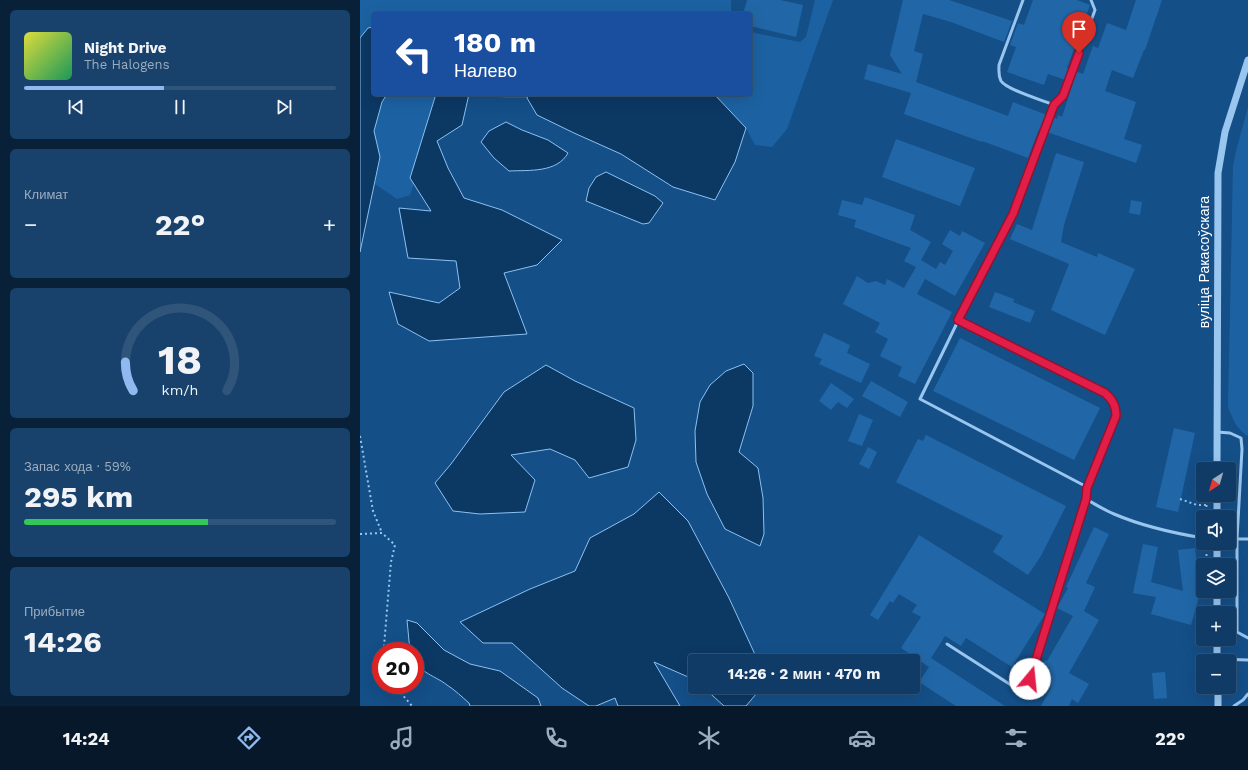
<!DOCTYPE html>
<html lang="ru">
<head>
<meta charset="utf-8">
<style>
	:root { --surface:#0f3b66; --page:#18426c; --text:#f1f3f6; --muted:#9badbf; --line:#2f557a; --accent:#90b9f0 }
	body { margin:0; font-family:"Work Sans",sans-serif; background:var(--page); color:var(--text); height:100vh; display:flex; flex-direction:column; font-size:15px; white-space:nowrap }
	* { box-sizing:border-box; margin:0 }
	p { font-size:13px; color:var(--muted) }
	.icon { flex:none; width:22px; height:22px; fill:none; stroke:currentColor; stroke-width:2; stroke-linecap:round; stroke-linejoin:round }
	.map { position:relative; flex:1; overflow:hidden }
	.details { display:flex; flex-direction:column; gap:10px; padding:10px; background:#082038; width:360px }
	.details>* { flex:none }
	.top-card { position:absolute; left:12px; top:12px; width:380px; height:84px; border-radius:4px; box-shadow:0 4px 16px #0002,0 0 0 1px var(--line); background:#1a4fa0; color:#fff; overflow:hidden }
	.needle { width:26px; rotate:217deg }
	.fabs { position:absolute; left:836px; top:462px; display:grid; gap:8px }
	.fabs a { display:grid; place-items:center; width:40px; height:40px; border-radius:4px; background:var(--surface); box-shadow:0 4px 16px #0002,0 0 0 1px var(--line); font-size:20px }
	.speed { position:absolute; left:12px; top:642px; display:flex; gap:8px; font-size:20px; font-weight:700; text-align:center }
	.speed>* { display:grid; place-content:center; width:52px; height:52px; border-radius:50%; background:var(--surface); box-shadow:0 4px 16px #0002,0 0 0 1px var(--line); line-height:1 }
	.speed .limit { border:6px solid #d22; background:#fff; color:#111 }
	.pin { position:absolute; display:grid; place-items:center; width:34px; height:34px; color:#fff; margin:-41px -17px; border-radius:50% 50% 50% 0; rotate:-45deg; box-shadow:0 0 4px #0007 }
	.pin .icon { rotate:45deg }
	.me { position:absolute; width:44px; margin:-22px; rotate:17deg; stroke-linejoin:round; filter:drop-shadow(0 0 3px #0008) }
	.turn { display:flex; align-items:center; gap:14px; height:84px; padding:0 16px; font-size:18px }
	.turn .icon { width:52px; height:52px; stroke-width:2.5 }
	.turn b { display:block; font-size:28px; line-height:34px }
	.big { font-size:30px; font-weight:700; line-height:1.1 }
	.details .tile { flex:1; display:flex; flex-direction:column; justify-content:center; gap:6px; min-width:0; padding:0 14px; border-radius:6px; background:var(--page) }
	.details .dial { align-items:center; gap:0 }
	.dial svg { height:104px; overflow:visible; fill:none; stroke:var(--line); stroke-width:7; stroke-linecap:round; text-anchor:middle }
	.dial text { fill:var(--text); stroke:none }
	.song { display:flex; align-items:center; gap:12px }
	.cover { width:48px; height:48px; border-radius:6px; background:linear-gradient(135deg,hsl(60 70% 55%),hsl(150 70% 35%)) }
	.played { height:4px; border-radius:2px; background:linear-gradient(90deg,var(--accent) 45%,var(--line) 45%) }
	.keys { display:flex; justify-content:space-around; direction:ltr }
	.heat { display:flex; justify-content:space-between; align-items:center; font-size:22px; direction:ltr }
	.charge { height:6px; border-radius:3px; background:linear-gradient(90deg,#34c759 59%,var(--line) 0) }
	.trip { position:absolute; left:328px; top:654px; width:232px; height:40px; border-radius:4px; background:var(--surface); box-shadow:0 4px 16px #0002,0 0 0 1px var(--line); font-weight:700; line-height:40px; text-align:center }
	.tabs { display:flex; height:64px; justify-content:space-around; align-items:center; background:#061829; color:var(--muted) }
	.tabs .icon { width:28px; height:28px }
	.tabs .active { color:var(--accent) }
	.tabs b { font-size:18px; color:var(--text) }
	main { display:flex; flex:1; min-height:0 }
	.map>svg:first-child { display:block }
	.green { fill:#1c62a2 }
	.water { fill:#0c3864; stroke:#8bc2f3 }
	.building { fill:#2167a7 }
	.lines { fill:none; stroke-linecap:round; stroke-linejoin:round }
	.path { stroke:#99c6ef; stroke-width:2; stroke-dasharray:2 3; stroke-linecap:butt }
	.service { stroke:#99c6ef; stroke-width:3 }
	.tertiary { stroke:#99c6ef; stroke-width:7 }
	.route-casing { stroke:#92132f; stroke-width:10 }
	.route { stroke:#e11d48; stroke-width:7 }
	.labels { text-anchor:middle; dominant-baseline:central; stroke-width:4; stroke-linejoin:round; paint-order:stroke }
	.street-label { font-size:14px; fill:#fff; stroke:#144f88 }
</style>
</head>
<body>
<main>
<section class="details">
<div class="tile">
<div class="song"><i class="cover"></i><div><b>Night Drive</b><p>The Halogens</p></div></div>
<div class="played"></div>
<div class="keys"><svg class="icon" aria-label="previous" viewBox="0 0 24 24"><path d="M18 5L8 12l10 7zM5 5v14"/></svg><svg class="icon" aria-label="pause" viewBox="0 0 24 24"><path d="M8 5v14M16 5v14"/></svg><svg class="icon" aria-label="next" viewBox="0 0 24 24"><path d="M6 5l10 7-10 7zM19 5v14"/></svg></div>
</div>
<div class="tile"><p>Климат</p>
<div class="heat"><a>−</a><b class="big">22°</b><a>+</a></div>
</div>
<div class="tile dial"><svg viewBox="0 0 100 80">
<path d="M14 69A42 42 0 1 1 86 69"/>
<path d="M14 69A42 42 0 0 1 8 47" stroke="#90b9f0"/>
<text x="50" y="56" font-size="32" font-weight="700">18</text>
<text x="50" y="72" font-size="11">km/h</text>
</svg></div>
<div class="tile"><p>Запас хода · 59%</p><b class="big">295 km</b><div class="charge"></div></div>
<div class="tile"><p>Прибытие</p><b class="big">14:26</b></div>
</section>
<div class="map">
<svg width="888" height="706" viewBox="0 0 888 706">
	<rect width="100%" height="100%" fill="#144f88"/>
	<path class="green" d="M 0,0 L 371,0 L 371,8 L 372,14 L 14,14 L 14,27 L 8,28 L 0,38 Z
		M 455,0 L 473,0 L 427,129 L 412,147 L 395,145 L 386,128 L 354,94 L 390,94 L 390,32 L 440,42 L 446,37 Z
		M 27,94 L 76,94 L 50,178 L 54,184 L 50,195 L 37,199 L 15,184 L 20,157 L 14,131 L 22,102 Z
		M 117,94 L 169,94 L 167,98 L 146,98 Z
		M 888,107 L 888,436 C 876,429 873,419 868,407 L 873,167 L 876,151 Z"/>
	<path class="water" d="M 14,27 L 14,94 L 27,94 L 22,102 L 14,131 L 20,157 L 0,252 L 0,38 L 8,28 Z
		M 76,94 L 109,94 L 102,125 L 77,141 L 88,168 L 104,198 L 142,210 L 202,240 L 177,265 L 144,273 L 167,334 L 69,341 L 38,324 L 29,292 L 79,303 L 100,288 L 96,261 L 48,258 L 39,208 L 71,211 L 50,178 Z
		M 169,94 L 354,94 L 386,128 L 375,162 L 355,200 L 313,187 L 261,154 L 214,133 L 177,115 L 167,98 Z
		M 146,122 L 162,130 L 188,140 L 208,153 C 197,173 169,170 149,171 L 134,158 L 121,142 L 129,131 Z
		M 246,172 L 295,196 L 303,203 L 289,223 L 283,224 L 226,201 L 229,188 L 236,177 Z
		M 384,364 L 393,373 L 393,406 L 379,452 L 398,468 L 403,498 L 404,534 L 400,546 L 365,529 L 347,494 L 336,462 L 335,431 L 340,402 L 350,385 L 366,371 Z
		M 186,365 L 215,381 L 274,408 L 276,440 L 268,467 L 229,478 L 215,460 L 190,449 L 151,455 L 175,480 L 165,512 L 120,514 L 93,511 L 75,483 L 91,464 L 144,392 Z
		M 299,492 L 328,521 L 369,598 L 398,661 L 335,661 L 335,680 L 294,662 L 320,706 L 258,706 L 255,698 L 236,706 L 229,706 L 202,688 L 152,643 L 123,643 L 100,622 L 170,589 L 215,571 L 230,538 L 274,514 Z
		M 47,620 L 57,623 L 84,650 L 110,664 L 140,671 L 178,698 L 181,706 L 110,706 L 109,703 C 102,697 95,690 87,685 C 73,674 55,673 55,651 L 50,651 Z
		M 343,687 L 402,687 L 386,706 L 364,706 Z"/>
	<path class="building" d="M 387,0 L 420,0 L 443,5 L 436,37 L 390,26 L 390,14 L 383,14 Z
		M 543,0 L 589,0 L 652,21 L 644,42 L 591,22 L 563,14 L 554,51 L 563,54 L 556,82 L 648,116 L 653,102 L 687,115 L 682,130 L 679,129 L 668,158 L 622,141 L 622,142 L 544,114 L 551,93 L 504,79 L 508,64 L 542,74 L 530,55 Z
		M 673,0 L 717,0 L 730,5 L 707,68 L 710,69 L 706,80 L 688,74 L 684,85 L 647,72 L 656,47 L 650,45 L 658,23 L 664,25 Z
		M 776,0 L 802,0 L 785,50 L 784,50 L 773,78 L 752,70 L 745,91 L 776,102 L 764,139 L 782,145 L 776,163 L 687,132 L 693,117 L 697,119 L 698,115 L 702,117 L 713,83 L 711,83 L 715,71 L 723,74 L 733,46 L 738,48 L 747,23 L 766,30 Z
		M 536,139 L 615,168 L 600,206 L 522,177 Z
		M 696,153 L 724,162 L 704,225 L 701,242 L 737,257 L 738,253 L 775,269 L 745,335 L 691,310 L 709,264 L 650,239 L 657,224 L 672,230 Z
		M 505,197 L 555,215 L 550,230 L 571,242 L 561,260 L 576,269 L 580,262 L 585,265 L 593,251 L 582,244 L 590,230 L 600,236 L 602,231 L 625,243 L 595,296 L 565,279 L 557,294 L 592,312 L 555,384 L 538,376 L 542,367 L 520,356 L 528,339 L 515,332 L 520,323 L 483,304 L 497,276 L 508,283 L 516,281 L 525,285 L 527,279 L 544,288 L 556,267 L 544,261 L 551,248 L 494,227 L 496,220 L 478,215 L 482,200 L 502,205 Z
		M 771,200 L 782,202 L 780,215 L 769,213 Z
		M 635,292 L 654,299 L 653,302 L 675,311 L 670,323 L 629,307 Z
		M 464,333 L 490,345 L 487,353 L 510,364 L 501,383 L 459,364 L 462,359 L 454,356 Z
		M 600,338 L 740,408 L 714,460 L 573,391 Z
		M 511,381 L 548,402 L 540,417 L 502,396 Z
		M 471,383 L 494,399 L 487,408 L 478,402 L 471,410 L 459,401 Z
		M 499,414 L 513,420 L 502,446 L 488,441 Z
		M 814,428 L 835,433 L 818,512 L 796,507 Z
		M 566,435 L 706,506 L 681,556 L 668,575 L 633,552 L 643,536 L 536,482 L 558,439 L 563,441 Z
		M 508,447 L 517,452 L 509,469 L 499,464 Z
		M 734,527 L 749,534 L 726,583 L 735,587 L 724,611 L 739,620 L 709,673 L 729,684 L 718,703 L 712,699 L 709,706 L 681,706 L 691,688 L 675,679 L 685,660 L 687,661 L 713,616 L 697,608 L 708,588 L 706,587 Z
		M 559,535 L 685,614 L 652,667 L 606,638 L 601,646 L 585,636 L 571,658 L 645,706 L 596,706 L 559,682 L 569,667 L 541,648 L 561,617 L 552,612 L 557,605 L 539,594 L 533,603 L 530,601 L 518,620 L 510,615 Z
		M 783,544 L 798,547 L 791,582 L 823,591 L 818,550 L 835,548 L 840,593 L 831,625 L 791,614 L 796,597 L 773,593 Z
		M 805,672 L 807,698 L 794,699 L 792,673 Z"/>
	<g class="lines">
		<path class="path" d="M 0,436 L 13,511 L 22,533
			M 820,499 L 837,505 L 846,505
			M 846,517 L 847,495
			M 0,534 L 22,533 L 35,545 L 31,562 L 24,646 L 26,651
			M 846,544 L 847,565
			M 34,685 L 52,706"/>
		<path class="service" d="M 663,0 L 639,65 C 639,71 638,75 641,81 C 647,90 682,100 694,105
			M 598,321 L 653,214 L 694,105 L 703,96 L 735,10 L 731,0
			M 857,432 L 870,433 L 881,438 L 882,449 L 877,539 L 869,539
			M 726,499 L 727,487 L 756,416 C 756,406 753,400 745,393 L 598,321 L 560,399 L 727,487
			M 888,539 L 877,539 L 877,632 L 888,638
			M 587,644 L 665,694 L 726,499 C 735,504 744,510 754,514 C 782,526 813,533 843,538
			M 858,659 L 888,660
			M 874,706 L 883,700 L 888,694"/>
		<path class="tertiary" d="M 857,469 L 858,173 L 865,132 L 888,60
			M 857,495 L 857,517
			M 857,543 L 857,565
			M 857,591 L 857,613
			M 857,639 L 857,661
			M 858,687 L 858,706"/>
	</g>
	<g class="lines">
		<g class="route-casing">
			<path id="route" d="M 670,679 L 726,499 L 727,488 L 756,416 C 756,406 753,400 745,393 L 598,320 L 653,214 L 694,105 L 703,96 L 719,53"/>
		</g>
		<use href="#route" class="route"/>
	</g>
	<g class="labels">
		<g class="street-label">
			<text transform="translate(844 262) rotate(-90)">вуліца Ракасоўскага</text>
		</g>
	</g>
</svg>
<div class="fabs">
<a><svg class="needle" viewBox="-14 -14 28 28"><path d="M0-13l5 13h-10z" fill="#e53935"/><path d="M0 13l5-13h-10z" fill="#9badbf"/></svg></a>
<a><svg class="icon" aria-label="sound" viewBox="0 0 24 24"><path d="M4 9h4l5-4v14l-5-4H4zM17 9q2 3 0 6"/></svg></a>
<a><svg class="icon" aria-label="layers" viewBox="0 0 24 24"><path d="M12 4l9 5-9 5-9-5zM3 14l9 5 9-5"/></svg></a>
<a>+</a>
<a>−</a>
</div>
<div class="speed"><div class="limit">20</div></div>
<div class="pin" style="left:719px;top:53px;background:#d93025"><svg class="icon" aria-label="arrive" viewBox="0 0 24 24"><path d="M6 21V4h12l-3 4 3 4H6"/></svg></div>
<svg class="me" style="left:670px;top:679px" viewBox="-20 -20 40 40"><circle r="19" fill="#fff"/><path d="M0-13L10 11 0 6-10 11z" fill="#e11d48"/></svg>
<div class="trip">14:26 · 2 мин · 470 m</div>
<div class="top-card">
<div class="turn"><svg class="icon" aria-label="left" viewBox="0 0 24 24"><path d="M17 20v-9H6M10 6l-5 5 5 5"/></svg><div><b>180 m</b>Налево</div></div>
</div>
</div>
</main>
<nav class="tabs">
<b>14:24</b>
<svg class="icon active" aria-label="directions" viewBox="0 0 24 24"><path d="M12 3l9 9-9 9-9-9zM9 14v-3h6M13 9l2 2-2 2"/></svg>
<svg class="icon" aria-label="music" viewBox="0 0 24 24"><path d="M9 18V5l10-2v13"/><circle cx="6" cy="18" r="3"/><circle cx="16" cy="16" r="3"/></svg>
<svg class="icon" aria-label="phone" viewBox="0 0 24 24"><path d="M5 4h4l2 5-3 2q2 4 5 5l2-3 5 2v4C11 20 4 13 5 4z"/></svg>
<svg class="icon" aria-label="climate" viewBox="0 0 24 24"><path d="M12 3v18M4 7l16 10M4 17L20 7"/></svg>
<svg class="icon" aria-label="car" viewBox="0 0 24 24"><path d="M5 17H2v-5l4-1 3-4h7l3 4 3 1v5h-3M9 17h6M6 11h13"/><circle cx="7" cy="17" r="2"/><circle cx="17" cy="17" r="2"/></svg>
<svg class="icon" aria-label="filters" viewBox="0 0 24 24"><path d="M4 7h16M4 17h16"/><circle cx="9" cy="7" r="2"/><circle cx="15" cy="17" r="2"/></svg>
<b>22°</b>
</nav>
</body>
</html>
